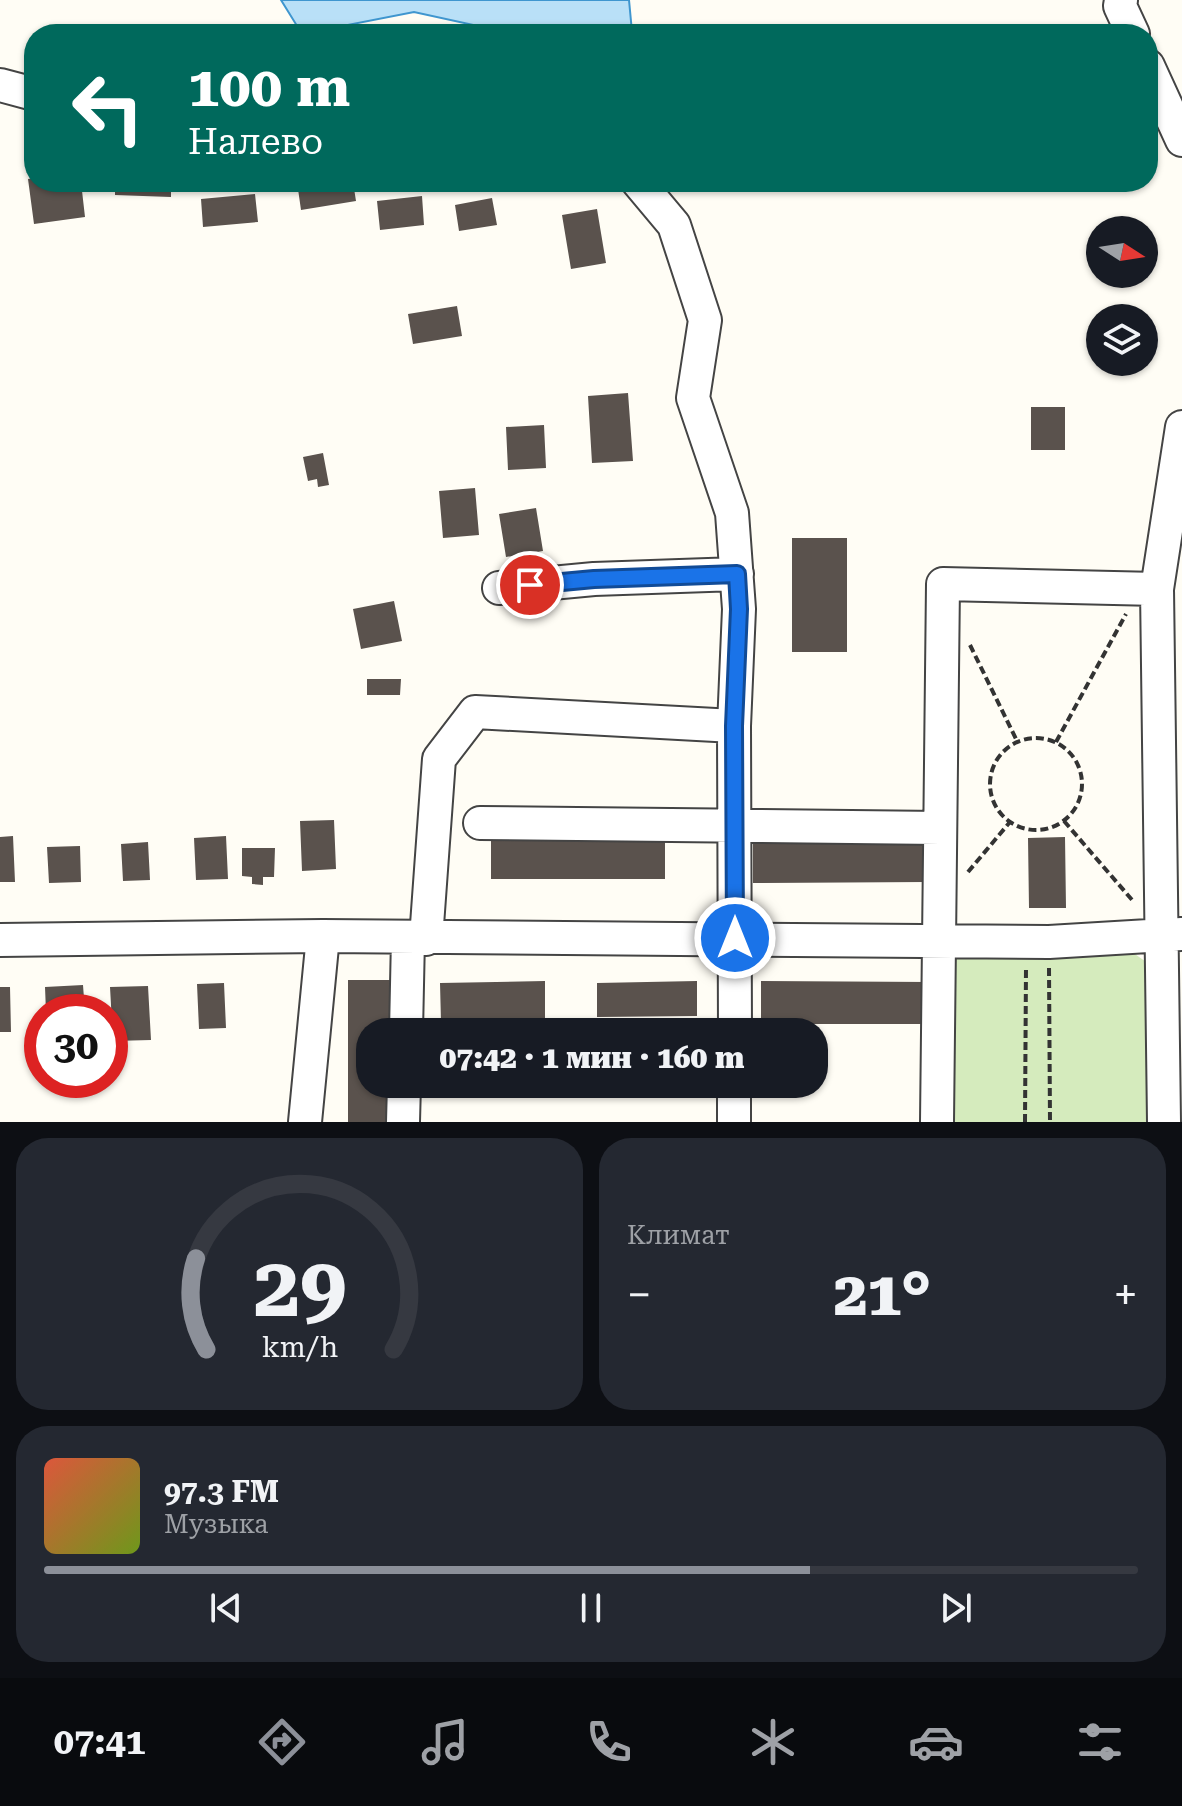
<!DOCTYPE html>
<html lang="ru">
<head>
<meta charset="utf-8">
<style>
	:root { --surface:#171b24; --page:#242831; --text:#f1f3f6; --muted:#9ea1a6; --line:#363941; --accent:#8c9099 }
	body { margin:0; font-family:"Roboto Serif",serif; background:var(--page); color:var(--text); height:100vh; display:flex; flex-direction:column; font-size:30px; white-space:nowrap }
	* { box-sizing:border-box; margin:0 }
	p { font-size:26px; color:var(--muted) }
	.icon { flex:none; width:44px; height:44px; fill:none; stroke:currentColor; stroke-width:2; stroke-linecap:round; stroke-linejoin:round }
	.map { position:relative; height:1122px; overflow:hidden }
	.panel { display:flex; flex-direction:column; gap:16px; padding:16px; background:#0d0f14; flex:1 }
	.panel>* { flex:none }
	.guide { position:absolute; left:24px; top:24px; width:1134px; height:168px; border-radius:32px; box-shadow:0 2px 6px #0004; background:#00695c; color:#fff; overflow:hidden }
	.needle { width:52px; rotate:102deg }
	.tools { position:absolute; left:1086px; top:216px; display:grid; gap:16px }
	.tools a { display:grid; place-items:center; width:72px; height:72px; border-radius:50%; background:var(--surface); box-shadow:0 2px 6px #0004; font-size:40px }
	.speed { position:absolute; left:24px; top:994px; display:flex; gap:16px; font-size:40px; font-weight:700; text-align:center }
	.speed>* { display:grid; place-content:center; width:104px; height:104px; border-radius:50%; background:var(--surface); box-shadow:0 2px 6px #0004; line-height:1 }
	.speed .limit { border:12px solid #d22; background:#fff; color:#111 }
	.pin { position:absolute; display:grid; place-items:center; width:68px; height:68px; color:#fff; margin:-34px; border:4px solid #fff; border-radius:50%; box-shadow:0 2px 8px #0007 }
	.me { position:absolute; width:88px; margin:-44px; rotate:0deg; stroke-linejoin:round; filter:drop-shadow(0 0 6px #0008) }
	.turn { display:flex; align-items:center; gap:28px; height:168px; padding:0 32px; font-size:36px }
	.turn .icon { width:104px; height:104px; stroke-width:2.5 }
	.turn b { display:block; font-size:56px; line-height:68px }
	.big { font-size:60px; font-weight:800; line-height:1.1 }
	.panel .widget { flex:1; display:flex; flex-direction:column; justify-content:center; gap:12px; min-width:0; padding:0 28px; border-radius:32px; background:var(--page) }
	.panel .dial { align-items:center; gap:0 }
	.dial svg { height:208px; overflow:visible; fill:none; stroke:var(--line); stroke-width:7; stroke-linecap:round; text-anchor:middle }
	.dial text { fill:var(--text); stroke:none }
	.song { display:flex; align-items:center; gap:24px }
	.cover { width:96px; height:96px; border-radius:12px; background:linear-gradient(135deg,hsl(10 70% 55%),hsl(80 70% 35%)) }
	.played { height:8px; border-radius:4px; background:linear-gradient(90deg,var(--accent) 70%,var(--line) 70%) }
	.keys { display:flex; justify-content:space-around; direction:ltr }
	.heat { display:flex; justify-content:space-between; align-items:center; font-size:44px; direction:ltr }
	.panel .tiles { flex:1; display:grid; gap:16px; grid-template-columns:1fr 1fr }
	.widget:last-child { grid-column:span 2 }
	.trip { position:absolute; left:356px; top:1018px; width:472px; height:80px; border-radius:32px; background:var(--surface); box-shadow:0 2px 6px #0004; font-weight:800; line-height:80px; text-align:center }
	.dock { display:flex; height:128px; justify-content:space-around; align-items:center; background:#090b0e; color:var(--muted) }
	.dock .icon { width:56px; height:56px }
	.dock .selected { color:var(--accent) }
	.dock b { font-size:36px; color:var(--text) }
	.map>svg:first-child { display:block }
	.green { fill:#d5ebbd }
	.water { fill:#b9e0f7; stroke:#3f96cf; stroke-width:2 }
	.building { fill:#5a524d }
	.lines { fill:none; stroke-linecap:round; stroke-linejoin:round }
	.minor-casing { stroke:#444; stroke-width:36 }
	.path { stroke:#333; stroke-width:4; stroke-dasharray:8 4; stroke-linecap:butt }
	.minor { stroke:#fff; stroke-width:32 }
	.route-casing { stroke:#114b97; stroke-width:20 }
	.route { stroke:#1a73e8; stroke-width:14 }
</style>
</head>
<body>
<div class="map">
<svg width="1182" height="1122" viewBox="0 0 1182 1122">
	<rect width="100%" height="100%" fill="#fffdf5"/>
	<path class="green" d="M 1132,952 L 1149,964 L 1151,1122 L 945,1122 L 947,966 L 958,953 Z"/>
	<path class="water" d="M 281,0 L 629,0 L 632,32 L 515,34 L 414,12 L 302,34 Z"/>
	<path class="building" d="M 34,178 L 34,182 L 81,182 L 85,217 L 34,224 L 28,179 Z
		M 115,182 L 171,182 L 171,197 L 115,195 Z
		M 297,182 L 353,182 L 356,201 L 301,210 Z
		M 255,194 L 258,222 L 203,227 L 201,199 Z
		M 422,196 L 424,225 L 380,230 L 377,201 Z
		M 492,198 L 497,225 L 459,231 L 455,205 Z
		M 597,209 L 606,263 L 571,269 L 562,215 Z
		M 457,306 L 462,336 L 413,344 L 408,314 Z
		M 628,393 L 633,461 L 592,463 L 588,396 Z
		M 1031,407 L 1065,407 L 1065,450 L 1031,450 Z
		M 544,425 L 546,468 L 508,470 L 506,427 Z
		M 323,453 L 329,485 L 318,487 L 317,479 L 308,481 L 303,457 Z
		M 475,488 L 479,535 L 443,538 L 439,491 Z
		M 536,508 L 543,551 L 506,557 L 499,514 Z
		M 792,538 L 847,538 L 847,652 L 792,652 Z
		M 394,601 L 402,641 L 361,649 L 353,609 Z
		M 367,679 L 401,679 L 400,695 L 367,695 Z
		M 334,820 L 336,869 L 302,871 L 300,821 Z
		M 13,836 L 15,882 L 0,882 L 0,837 Z
		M 226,836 L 228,879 L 196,880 L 194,838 Z
		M 1065,837 L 1066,908 L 1029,908 L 1028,838 Z
		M 665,838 L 665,879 L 491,879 L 491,839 Z
		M 927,841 L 927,882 L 753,883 L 753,842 Z
		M 148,842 L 150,880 L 123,881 L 121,844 Z
		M 80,846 L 81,882 L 49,883 L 47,847 Z
		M 242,848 L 275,848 L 274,877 L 263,877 L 263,885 L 252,884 L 252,877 L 242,876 Z
		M 348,980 L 395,980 L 395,1032 L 370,1032 L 370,1084 L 395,1084 L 395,1122 L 348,1122 Z
		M 545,981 L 545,1021 L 441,1022 L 440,983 Z
		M 697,981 L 697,1016 L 597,1017 L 597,983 Z
		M 761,981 L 929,982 L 929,1024 L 761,1024 Z
		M 224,983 L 226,1028 L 199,1029 L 197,984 Z
		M 83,985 L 85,1012 L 46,1012 L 45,987 Z
		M 148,986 L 151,1040 L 113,1041 L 110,987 Z
		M 0,987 L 10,987 L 11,1032 L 0,1032 Z"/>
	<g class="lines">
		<g class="minor-casing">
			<path id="minor" d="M 1121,0 L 1120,6 L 1133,34
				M 1148,66 L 1182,140
				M 0,85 L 34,94
				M 638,182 L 674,225 L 705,320 L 693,398 L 732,513 L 739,609 L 734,726 L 735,1032
				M 499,588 L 594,579 L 737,574
				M 480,823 L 940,828
				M 426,939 L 439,759 L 475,712 L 734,726
				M 0,940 L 323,936 L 1049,942 L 1182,934
				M 406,1032 L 408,938
				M 305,1122 L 323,936
				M 403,1122 L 404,1084
				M 734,1122 L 734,1084
				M 937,1122 L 943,584 L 1157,589
				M 1164,1122 L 1157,589 L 1182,427"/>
		</g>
		<path class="path" d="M 970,645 L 1017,741
			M990 784a46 46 0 1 1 92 0a46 46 0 1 1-92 0Z
			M 1056,742 L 1126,614
			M 1064,821 L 1133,901
			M 968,872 L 1010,822
			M 1049,968 L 1050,1122
			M 1025,1122 L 1026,968"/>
		<use href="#minor" class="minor"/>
	</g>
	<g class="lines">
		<g class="route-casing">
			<path id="route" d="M 530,585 L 594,579 L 737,574 L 739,609 L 734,726 L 735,938"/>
		</g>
		<use href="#route" class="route"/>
	</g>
</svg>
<div class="tools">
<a><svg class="needle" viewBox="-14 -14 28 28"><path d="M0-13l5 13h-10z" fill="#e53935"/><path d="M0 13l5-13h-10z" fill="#9ea1a6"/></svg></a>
<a><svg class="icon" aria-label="layers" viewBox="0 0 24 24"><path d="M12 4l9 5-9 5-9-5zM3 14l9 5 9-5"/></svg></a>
</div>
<div class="speed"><div class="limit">30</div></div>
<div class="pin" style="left:530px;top:585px;background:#d93025"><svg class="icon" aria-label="arrive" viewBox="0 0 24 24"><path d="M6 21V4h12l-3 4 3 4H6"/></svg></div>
<svg class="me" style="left:735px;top:938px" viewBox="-20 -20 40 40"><circle r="17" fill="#1a73e8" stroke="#fff" stroke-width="3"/><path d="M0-11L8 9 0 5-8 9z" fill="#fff"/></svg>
<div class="trip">07:42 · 1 мин · 160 m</div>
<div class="guide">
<div class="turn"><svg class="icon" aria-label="left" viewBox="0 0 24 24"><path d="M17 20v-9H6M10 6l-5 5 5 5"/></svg><div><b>100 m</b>Налево</div></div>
</div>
</div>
<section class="panel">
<div class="tiles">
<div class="widget dial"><svg viewBox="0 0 100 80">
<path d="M14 69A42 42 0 1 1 86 69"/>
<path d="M14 69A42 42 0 0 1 10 34" stroke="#8c9099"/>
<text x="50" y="56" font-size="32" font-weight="700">29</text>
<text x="50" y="72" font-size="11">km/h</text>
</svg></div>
<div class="widget"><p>Климат</p>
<div class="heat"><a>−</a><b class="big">21°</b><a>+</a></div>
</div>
<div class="widget">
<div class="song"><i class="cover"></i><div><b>97.3 FM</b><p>Музыка</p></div></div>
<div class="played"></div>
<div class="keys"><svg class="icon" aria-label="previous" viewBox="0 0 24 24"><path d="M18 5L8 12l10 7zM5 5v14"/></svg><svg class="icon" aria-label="pause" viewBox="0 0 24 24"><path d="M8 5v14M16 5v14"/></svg><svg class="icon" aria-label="next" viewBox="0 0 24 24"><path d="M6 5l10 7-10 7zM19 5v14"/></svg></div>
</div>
</div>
</section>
<nav class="dock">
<b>07:41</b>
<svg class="icon selected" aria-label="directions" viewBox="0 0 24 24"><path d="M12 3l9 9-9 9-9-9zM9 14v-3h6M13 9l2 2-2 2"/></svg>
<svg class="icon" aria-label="music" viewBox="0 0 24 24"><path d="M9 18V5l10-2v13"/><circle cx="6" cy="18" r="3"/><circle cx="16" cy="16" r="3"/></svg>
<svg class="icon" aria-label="phone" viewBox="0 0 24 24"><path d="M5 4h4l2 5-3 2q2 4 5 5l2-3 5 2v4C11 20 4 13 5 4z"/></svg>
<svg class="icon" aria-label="climate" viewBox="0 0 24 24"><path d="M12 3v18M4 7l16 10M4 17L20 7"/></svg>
<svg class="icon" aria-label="car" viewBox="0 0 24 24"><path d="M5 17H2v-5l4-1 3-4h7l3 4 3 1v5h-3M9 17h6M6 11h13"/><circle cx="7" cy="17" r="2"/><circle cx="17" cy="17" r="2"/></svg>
<svg class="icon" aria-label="filters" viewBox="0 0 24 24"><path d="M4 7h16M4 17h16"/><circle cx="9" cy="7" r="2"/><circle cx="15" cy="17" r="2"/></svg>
</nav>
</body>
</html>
